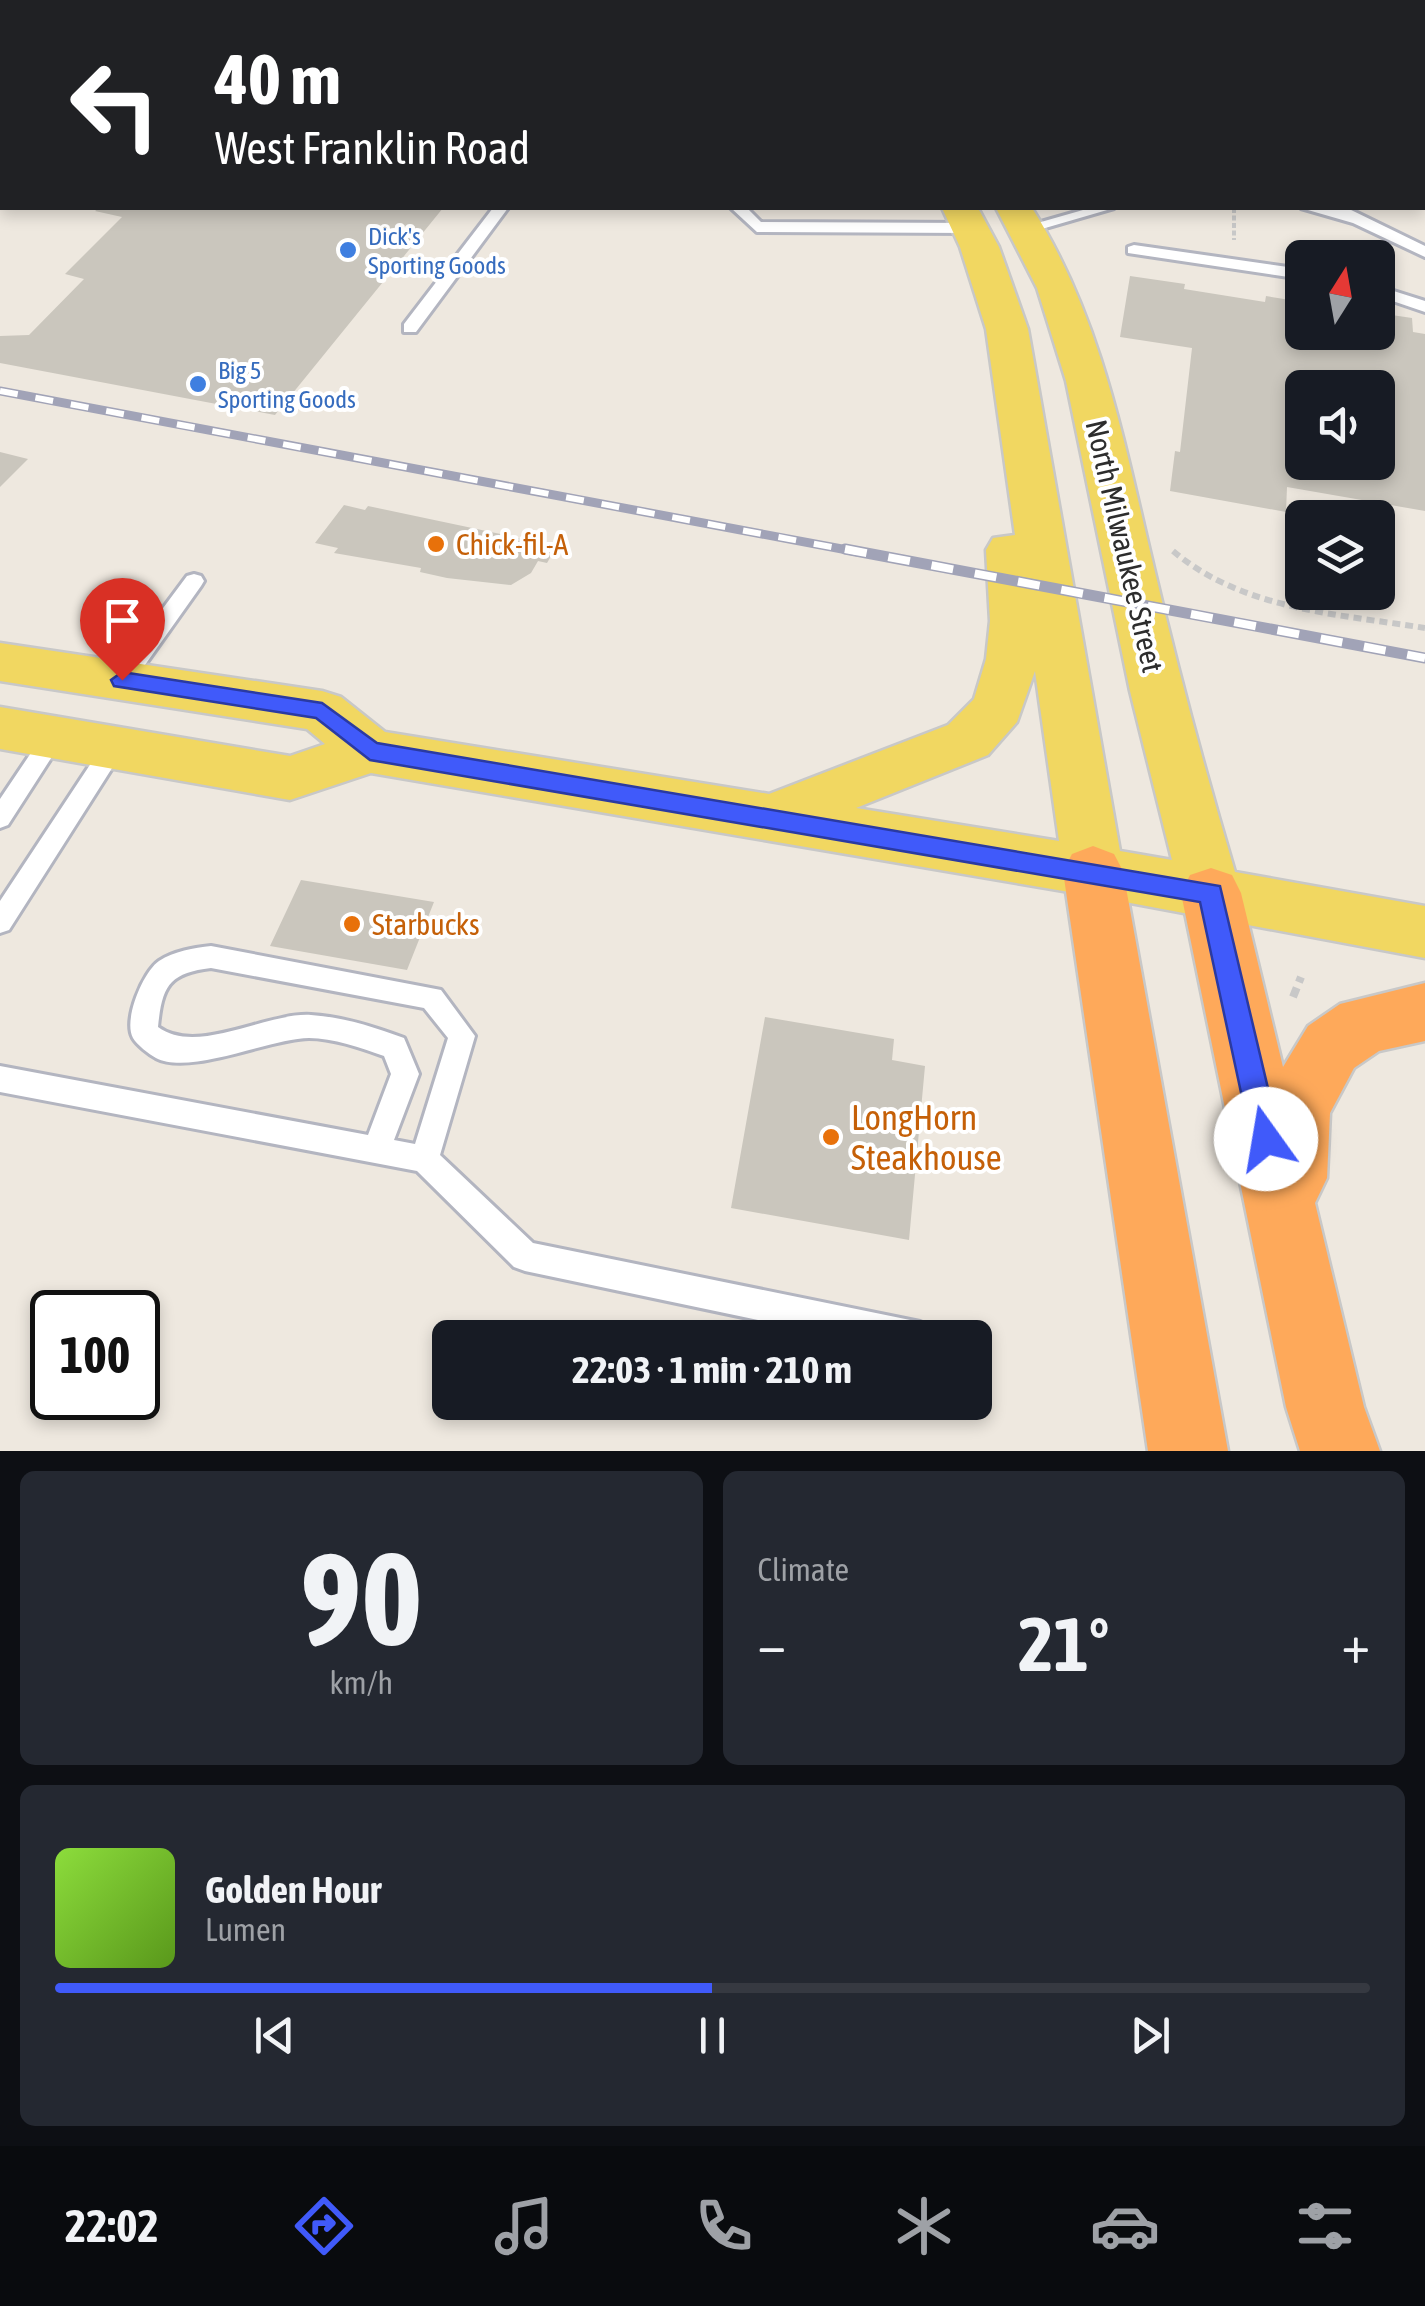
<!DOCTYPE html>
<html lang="en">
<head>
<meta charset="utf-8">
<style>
	:root { --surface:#171b24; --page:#242831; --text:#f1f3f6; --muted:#9ea1a6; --line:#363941; --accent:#405afa }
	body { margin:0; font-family:"Asap Condensed",sans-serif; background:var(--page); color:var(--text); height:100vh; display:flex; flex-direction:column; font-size:38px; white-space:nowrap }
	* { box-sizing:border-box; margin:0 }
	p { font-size:32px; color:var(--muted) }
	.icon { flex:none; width:55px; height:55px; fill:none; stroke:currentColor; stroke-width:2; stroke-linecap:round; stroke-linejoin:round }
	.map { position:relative; height:1451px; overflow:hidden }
	.drawer { display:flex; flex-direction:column; gap:20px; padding:20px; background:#0d0f14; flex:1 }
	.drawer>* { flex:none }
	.guide { position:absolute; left:0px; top:0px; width:1425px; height:210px; box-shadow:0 5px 15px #0003; background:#202124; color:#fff; overflow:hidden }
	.needle { width:65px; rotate:11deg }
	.tools { position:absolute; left:1285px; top:240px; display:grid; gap:20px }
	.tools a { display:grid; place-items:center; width:110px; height:110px; border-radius:15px; background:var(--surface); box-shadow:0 5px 15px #0003; font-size:50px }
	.speed { position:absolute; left:30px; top:1290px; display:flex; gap:20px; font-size:50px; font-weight:700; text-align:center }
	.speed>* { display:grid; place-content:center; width:130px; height:130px; border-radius:50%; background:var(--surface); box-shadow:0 5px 15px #0003; line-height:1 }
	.speed .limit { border:5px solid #111; border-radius:15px; background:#fff; color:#111 }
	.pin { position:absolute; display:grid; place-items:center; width:85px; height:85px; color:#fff; margin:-102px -42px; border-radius:50% 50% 50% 0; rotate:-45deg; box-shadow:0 0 10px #0007 }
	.pin .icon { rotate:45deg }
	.me { position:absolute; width:110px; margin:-55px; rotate:347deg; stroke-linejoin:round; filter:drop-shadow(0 0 8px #0008) }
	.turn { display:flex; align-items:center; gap:35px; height:210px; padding:0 50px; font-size:45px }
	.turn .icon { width:130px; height:130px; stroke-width:2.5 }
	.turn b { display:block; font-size:70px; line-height:85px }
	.big { font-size:75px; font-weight:700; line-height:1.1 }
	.drawer .card { flex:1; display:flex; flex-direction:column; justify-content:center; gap:15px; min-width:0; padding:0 35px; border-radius:15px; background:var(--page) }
	.drawer .dial { align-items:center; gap:0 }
	.dial b { font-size:130px; line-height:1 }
	.song { display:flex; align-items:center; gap:30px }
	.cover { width:120px; height:120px; border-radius:15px; background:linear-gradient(135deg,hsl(90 70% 55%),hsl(90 70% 35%)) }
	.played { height:10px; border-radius:5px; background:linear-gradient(90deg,var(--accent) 50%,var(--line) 50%) }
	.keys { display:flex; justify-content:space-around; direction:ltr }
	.heat { display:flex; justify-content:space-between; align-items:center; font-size:55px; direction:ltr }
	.drawer .tiles { flex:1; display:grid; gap:20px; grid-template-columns:1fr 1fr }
	.card:last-child { grid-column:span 2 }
	.trip { position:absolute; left:432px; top:1320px; width:560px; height:100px; border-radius:15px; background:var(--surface); box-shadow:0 5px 15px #0003; font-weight:700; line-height:100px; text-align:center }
	.tabs { display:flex; height:160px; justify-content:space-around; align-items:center; background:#090b0e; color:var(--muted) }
	.tabs .icon { width:70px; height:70px }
	.tabs .selected { color:var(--accent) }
	.tabs b { font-size:45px; color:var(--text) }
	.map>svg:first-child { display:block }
	.building { fill:#cac6bd; fill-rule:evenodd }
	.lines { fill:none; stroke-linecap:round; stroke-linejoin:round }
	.service-casing { stroke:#b3b5c0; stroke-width:6 }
	.tertiary-casing { stroke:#b3b5c0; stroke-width:5 }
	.primary-casing { stroke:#c8c8c8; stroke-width:5 }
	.motorway-casing { stroke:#c8c8c8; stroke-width:5 }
	.path-far2 { stroke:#c8c8c8; stroke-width:4; stroke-dasharray:5 2.5; stroke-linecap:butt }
	.path-far1 { stroke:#c8c8c8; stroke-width:6; stroke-dasharray:8 5; stroke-linecap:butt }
	.path { stroke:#c8c8c8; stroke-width:8; stroke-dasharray:10 6; stroke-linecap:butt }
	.service { fill:#fff; fill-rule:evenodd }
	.tertiary { fill:#fff; fill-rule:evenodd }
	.primary { fill:#f1d761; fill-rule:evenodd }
	.motorway { fill:#fea95a; fill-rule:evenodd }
	.rail-far1-casing { stroke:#a1a3b7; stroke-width:9 }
	.rail-casing { stroke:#a1a3b7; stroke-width:11 }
	.rail-far1 { stroke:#fff; stroke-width:6; stroke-dasharray:18; stroke-linecap:butt }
	.rail { stroke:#fff; stroke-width:8; stroke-dasharray:22; stroke-linecap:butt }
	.route { fill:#405afa; stroke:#2a3aa2; stroke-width:2.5 }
	.shop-dot { fill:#3f7fe0; stroke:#fff; stroke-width:4 }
	.food-dot { fill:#e8710a; stroke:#fff; stroke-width:4 }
	.labels { text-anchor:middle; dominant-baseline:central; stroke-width:8; stroke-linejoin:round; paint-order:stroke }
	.far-shop-label { font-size:25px; fill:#366cbe; stroke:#fff; text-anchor:start }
	.food-label { font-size:30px; fill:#c56008; stroke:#fff; text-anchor:start }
	.street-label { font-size:30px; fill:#2d2d2d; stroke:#fff }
	.near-food-label { font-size:35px; fill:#c56008; stroke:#fff; text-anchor:start }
</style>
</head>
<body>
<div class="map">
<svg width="1425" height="1451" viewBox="0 0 1425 1451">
	<rect width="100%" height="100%" fill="#eee8df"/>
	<path class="building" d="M 99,208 L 443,208 L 275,415 L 0,363 L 0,336 L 29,335 L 84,279 L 65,274 L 122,217 L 95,211 Z
		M 1130,276 L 1185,284 L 1184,289 L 1265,302 L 1266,296 L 1302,302 L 1302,332 L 1378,332 L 1378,313 L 1412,318 L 1413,332 L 1425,334 L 1425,511 L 1287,487 L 1286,512 L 1170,491 L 1175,451 L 1180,452 L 1192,348 L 1120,337 ZM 1302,388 L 1378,388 L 1378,462 L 1302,462 Z
		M 0,452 L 28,459 L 0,487 Z
		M 344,505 L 365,510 L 368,506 L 557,546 L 547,563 L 538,561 L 531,573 L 511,585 L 447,578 L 420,572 L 421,568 L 334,553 L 338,548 L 315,543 Z
		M 301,880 L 434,902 L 407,970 L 270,946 Z
		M 765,1017 L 894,1039 L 892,1060 L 925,1066 L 909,1240 L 731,1208 Z"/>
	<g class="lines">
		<g class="service-casing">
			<path id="service" d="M 1098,0 L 1110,0 L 1111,2 L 1099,2 Z
				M 1293,0 L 1305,0 L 1305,2 L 1293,2 Z
				M 2,40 L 2,48 L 0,49 L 0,41 Z
				M 1422,43 L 1425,43 L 1425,51 L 1422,51 Z
				M 2,60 L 2,69 L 0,70 L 0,61 Z
				M 493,208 L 508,208 L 416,332 L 404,332 L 404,324 Z
				M 731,208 L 747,208 L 761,222 L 972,223 L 980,228 L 972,233 L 757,232 Z
				M 1090,208 L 1114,208 L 1028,233 L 1020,228 Z
				M 1301,208 L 1347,208 L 1425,246 L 1425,257 L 1353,223 Z
				M 1134,245 L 1302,269 L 1302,279 L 1128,253 L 1128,247 Z
				M 1378,286 L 1425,301 L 1425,312 L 1378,296 Z
				M 194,574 L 201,576 L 204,581 L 201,586 L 130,686 L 114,686 L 111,680 L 114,674 L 187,576 Z
				M 53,729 L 61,732 L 64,738 L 8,825 L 0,828 L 0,799 L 45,732 Z
				M 113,739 L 121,742 L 124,748 L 121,754 L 9,930 L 0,933 L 0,901 L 105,742 Z
				M 211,946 L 441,990 L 475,1036 L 440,1155 L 533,1243 L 920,1322 L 931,1327 L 935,1338 L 843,1338 L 525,1271 L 514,1267 L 417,1171 L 0,1092 L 0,1066 L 368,1135 L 391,1074 L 384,1056 C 361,1048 333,1038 309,1038 C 271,1038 190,1076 156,1058 C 149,1054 137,1045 133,1038 C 123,1020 143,972 159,961 C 174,951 194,948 211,946 ZM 211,968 L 424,1008 L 448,1038 L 415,1144 L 394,1140 L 419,1074 L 404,1038 C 374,1027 343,1017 311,1015 C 267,1012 197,1056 158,1027 C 162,986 169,973 211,968 Z"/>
		</g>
		<g class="tertiary-casing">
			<path id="tertiary" d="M 0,0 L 14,0 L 16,2 L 2,2 L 0,13 Z"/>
		</g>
		<g class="primary-casing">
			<path id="primary" d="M 752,0 L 791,0 L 792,2 L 754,2 Z
				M 942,208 L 978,208 L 999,247 L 1028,329 L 1120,851 L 1172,860 L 1130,691 L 1066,381 L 1037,288 L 996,208 L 1032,208 C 1102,318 1124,443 1154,568 C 1178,670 1205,771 1235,872 L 1425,906 L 1425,958 L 1093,896 L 371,773 L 290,800 L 0,749 L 0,707 L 290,756 L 325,744 L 307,729 L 0,681 L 0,643 L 322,691 L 341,697 L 385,732 L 769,794 L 948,725 L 974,699 L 986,659 L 990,621 L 986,550 L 993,538 L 1015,535 L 986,329 L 960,247 ZM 1035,671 L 1059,841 L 856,808 L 988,755 L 1017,722 Z"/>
		</g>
		<g class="motorway-casing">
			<path id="motorway" d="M 1093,846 L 1114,854 L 1123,871 L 1228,1451 L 1148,1451 L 1063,871 L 1072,854 Z
				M 1211,868 L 1232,875 L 1241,893 L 1283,1067 L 1308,1026 L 1340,1004 L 1425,983 L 1425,1041 L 1379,1051 L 1354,1068 L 1330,1113 L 1327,1178 L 1315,1203 L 1364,1407 L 1380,1451 L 1300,1451 L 1286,1407 L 1181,893 L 1190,875 Z"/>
		</g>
		<path class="path-far2" d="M 1234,208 L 1234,240"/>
		<path class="path-far1" d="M 1173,551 C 1243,610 1338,614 1425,628"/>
		<path class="path" d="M 1293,997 L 1301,977"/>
		<use href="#service" class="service"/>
		<use href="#tertiary" class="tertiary"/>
		<use href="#primary" class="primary"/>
		<use href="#motorway" class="motorway"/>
		<g class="rail-far1-casing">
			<path id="rail-far1" d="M 0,391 L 858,552"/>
		</g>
		<g class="rail-casing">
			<path id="rail" d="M 845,549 L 1425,658"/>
		</g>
		<use href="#rail-far1" class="rail-far1"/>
		<use href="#rail" class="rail"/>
	</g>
	<path class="route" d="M 122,672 L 322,703 L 377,743 L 1220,886 L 1280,1139 L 1276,1149 L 1266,1153 L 1255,1149 L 1251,1139 L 1200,902 L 370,760 L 316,718 L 114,686 L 111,680 Z"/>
	<g class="shop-dot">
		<circle cx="348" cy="250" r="10"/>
		<circle cx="198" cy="384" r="10"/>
	</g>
	<g class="food-dot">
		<circle cx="436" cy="544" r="10"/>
		<circle cx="352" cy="924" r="10"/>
		<circle cx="831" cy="1137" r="10"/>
	</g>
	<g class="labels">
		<g class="far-shop-label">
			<text x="368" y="236">Dick's<tspan x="368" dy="29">Sporting Goods</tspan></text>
			<text x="218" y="370">Big 5<tspan x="218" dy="29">Sporting Goods</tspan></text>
		</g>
		<g class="food-label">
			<text x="456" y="544">Chick-fil-A</text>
			<text x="372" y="924">Starbucks</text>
		</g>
		<g class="street-label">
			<text transform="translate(1125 546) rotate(77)">North Milwaukee Street</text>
		</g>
		<g class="near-food-label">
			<text x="851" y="1117">LongHorn<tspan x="851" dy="40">Steakhouse</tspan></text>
		</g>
	</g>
</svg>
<div class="tools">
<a><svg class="needle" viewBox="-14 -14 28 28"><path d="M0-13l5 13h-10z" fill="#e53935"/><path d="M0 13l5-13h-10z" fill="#9ea1a6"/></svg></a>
<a><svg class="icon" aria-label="sound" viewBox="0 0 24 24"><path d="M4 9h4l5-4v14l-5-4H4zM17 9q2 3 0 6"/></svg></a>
<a><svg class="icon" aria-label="layers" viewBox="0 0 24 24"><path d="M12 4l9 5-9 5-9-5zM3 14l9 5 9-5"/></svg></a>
</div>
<div class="speed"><div class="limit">100</div></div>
<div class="pin" style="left:122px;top:680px;background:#d93025"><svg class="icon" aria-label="arrive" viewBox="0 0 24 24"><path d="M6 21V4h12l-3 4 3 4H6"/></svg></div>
<svg class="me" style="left:1266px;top:1139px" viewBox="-20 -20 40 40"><circle r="19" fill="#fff"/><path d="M0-13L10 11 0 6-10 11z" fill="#405afa"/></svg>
<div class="trip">22:03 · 1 min · 210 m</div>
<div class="guide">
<div class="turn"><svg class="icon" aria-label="left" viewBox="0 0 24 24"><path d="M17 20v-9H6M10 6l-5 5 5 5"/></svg><div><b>40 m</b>West Franklin Road</div></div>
</div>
</div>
<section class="drawer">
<div class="tiles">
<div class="card dial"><b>90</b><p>km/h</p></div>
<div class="card"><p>Climate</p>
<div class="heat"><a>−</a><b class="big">21°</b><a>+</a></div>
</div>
<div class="card">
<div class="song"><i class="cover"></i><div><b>Golden Hour</b><p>Lumen</p></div></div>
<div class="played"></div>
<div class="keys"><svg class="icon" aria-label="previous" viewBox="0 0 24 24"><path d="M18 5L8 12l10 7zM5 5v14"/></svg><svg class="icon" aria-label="pause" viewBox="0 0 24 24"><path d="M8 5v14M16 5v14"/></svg><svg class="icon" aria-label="next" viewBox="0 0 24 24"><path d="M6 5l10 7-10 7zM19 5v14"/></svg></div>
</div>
</div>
</section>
<nav class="tabs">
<b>22:02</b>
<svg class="icon selected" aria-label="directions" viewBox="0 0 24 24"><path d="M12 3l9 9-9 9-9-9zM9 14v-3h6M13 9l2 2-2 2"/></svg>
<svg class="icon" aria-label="music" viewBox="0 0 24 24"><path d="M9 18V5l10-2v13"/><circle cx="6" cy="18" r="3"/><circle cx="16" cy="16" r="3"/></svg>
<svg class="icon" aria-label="phone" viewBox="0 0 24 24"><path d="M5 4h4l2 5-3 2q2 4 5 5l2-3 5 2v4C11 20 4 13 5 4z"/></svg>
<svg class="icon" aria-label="climate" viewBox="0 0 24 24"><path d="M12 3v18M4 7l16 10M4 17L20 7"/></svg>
<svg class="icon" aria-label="car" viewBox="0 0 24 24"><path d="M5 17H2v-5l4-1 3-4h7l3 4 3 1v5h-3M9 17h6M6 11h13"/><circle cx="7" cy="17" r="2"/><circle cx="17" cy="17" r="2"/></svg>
<svg class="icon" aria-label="filters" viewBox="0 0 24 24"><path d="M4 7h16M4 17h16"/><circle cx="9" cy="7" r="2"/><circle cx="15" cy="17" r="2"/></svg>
</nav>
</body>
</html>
